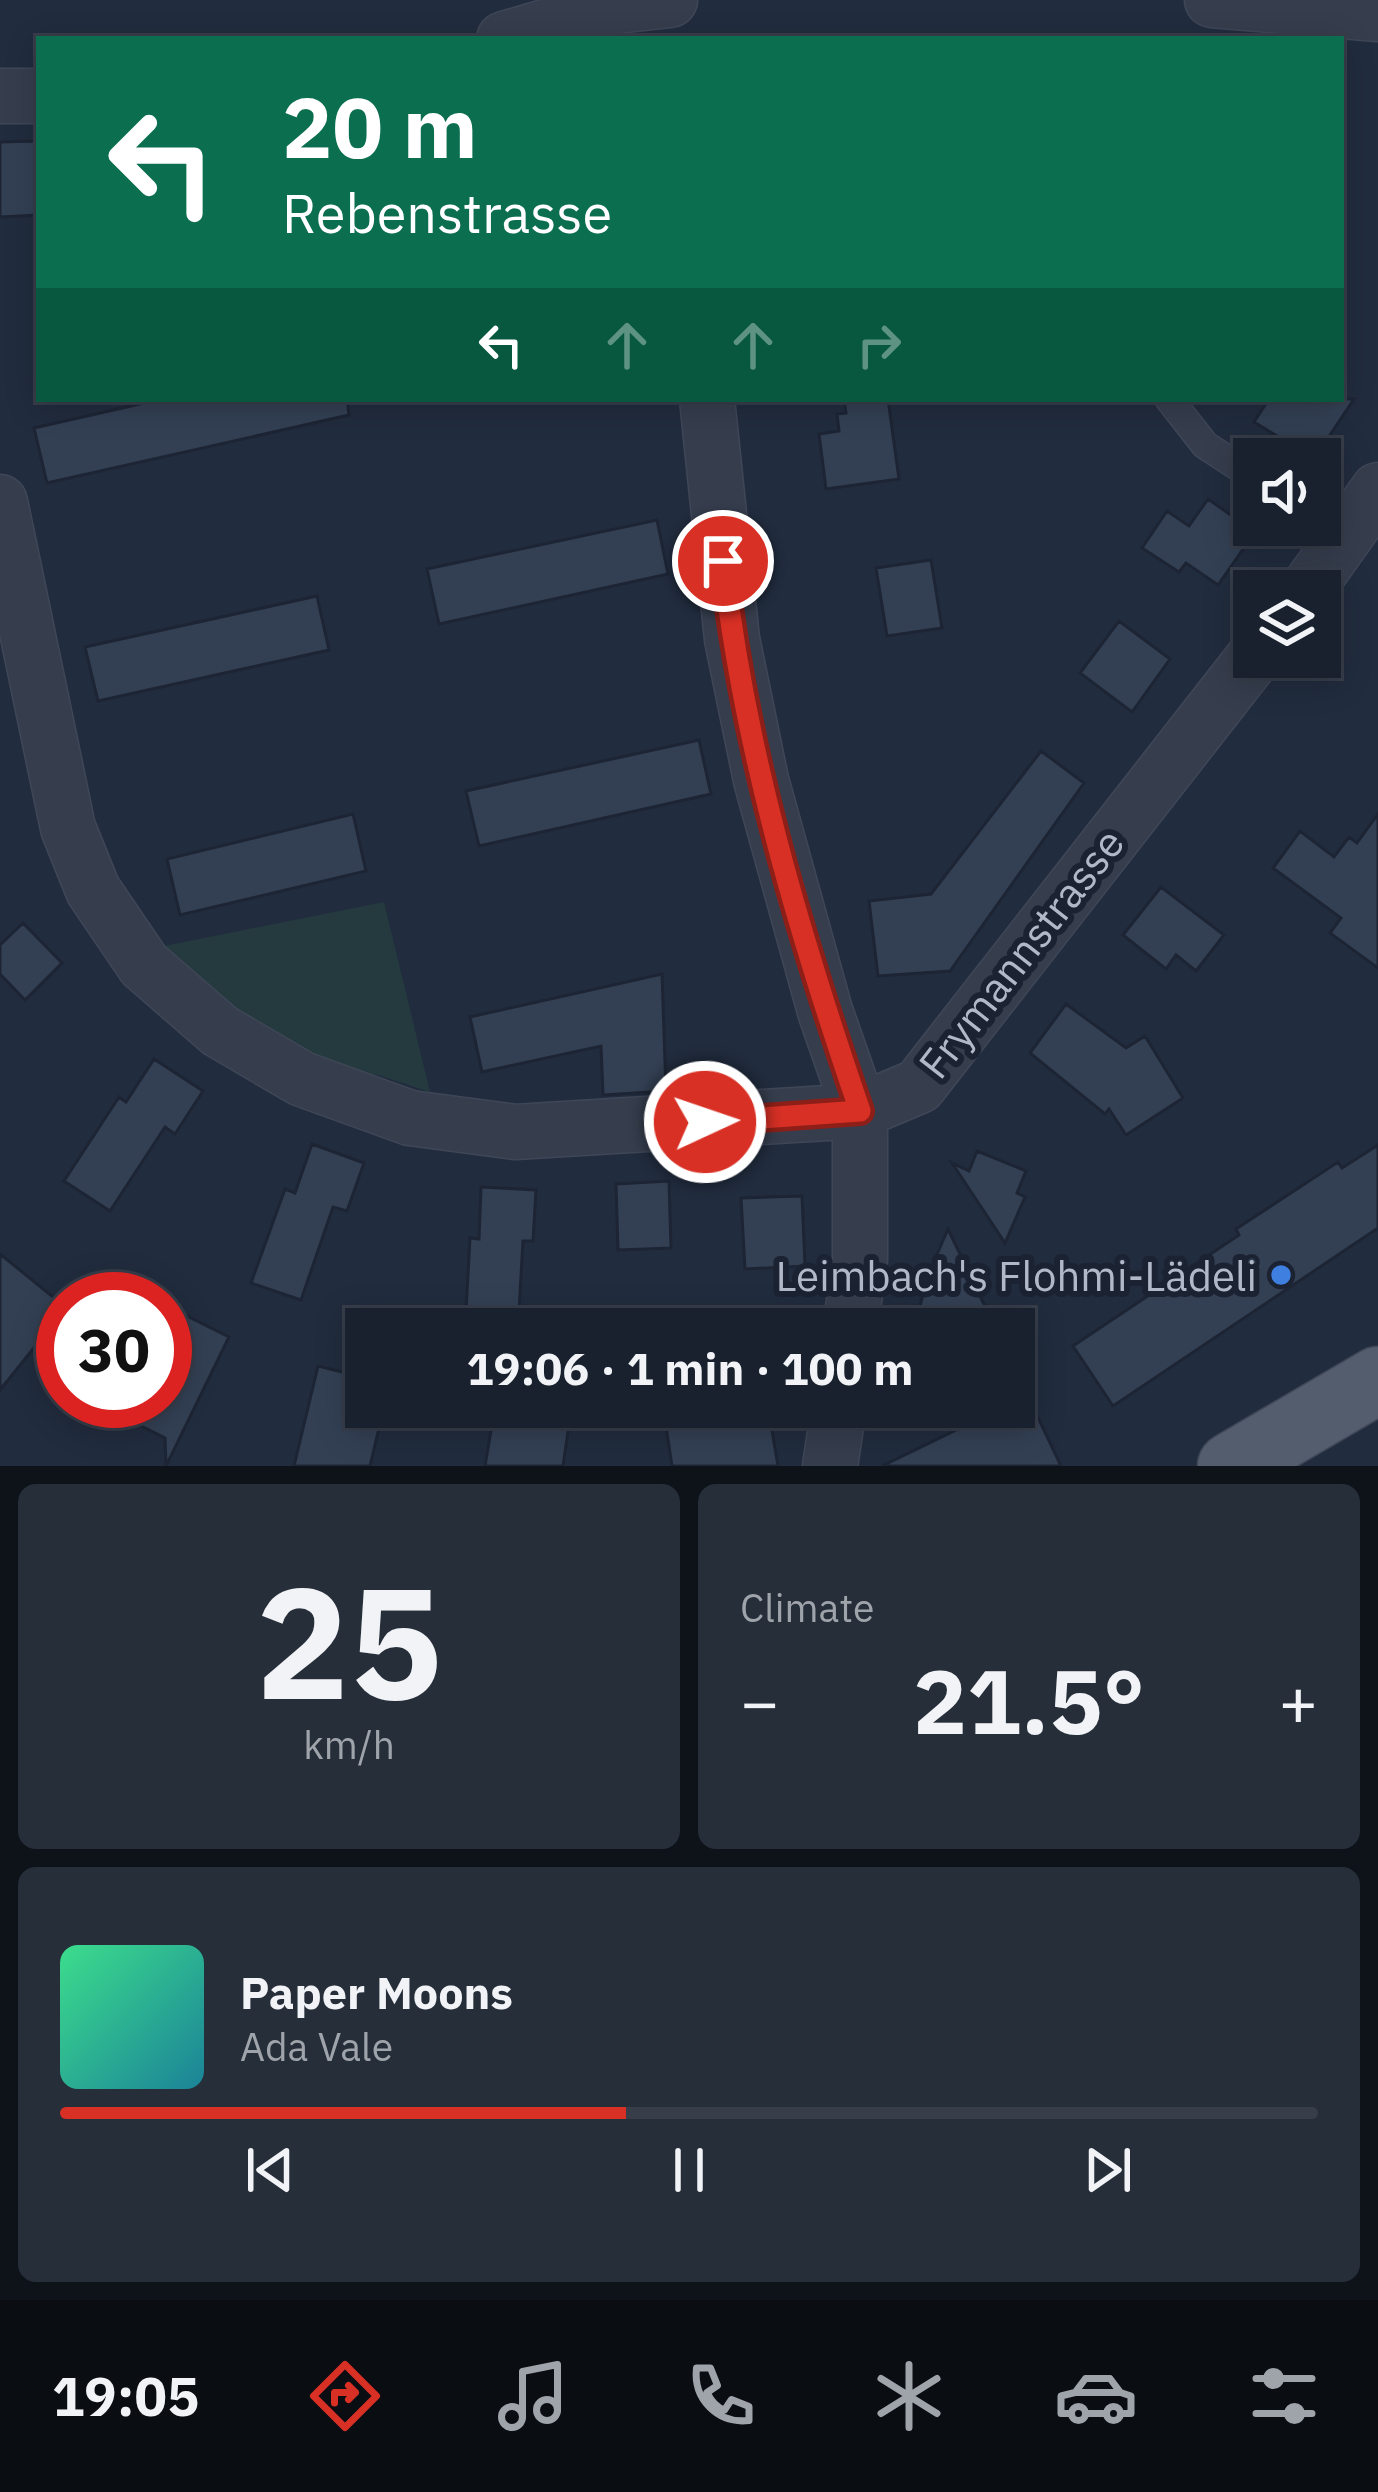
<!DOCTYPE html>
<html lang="en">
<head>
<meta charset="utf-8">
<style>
	:root { --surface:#19212e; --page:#262e3a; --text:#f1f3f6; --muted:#9fa3aa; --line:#373e4a; --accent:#d93025 }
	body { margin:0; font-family:"IBM Plex Sans",sans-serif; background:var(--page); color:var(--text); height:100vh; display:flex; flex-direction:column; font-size:45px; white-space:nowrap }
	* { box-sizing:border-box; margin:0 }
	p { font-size:39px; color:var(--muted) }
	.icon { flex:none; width:66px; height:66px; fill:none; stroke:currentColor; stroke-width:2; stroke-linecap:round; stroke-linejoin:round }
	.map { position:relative; height:1466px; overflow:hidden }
	.side { display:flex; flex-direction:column; gap:18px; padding:18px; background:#0e1219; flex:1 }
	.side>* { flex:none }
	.top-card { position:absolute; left:36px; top:36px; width:1308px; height:366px; border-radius:0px; box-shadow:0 6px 30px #0003,0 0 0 3px var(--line); background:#0b6e4f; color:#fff; overflow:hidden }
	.tools { position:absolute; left:1233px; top:438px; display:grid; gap:24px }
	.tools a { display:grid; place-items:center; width:108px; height:108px; border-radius:0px; background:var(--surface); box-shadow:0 6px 30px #0003,0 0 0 3px var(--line); font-size:60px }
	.speed { position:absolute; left:36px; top:1272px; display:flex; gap:24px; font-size:60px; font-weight:700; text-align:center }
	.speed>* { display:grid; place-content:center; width:156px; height:156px; border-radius:50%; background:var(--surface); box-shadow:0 6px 30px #0003,0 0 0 3px var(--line); line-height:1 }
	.speed .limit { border:18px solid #d22; background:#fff; color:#111 }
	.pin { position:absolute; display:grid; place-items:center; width:102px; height:102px; color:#fff; margin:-51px; border:6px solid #fff; border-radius:50%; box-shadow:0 3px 12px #0007 }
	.me { position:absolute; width:132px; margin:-66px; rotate:87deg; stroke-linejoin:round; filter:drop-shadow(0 0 9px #0008) }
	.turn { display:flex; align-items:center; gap:42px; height:252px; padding:0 48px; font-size:54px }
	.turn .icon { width:156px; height:156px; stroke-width:2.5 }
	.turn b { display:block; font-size:84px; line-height:102px }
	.lanes { display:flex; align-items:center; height:114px; padding:0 48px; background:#0003; justify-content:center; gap:60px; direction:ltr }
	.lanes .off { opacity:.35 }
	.big { font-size:90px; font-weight:700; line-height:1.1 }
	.side .tile { flex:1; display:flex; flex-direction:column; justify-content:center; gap:18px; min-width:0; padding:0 42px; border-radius:18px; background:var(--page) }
	.side .dial { align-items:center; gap:0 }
	.dial b { font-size:156px; line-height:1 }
	.song { display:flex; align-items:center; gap:36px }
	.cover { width:144px; height:144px; border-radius:18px; background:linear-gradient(135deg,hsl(150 70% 55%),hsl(190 70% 35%)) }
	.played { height:12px; border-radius:6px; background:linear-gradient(90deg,var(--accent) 45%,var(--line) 45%) }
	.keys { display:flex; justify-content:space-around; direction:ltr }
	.heat { display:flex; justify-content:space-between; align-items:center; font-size:66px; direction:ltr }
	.side .tiles { flex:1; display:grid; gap:18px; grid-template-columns:1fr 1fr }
	.tile:last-child { grid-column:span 2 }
	.trip { position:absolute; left:345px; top:1308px; width:690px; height:120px; border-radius:0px; background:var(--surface); box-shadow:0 6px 30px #0003,0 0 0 3px var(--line); font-weight:700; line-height:120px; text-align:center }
	.tab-bar { display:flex; height:192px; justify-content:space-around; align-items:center; background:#0a0d12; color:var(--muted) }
	.tab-bar .icon { width:84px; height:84px }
	.tab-bar .on { color:var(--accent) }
	.tab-bar b { font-size:54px; color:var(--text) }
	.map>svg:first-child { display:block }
	.green { fill:#243a3f }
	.building { fill:#334054; stroke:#1d2535; stroke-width:3 }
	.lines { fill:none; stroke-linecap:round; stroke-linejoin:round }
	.lane-casing { stroke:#3f4757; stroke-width:30 }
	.street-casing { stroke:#3f4757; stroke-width:57 }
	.primary-casing { stroke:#3f4757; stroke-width:69 }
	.lane { stroke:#363e4e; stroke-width:27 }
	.street { stroke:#363e4e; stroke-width:54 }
	.primary { stroke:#535d6e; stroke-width:66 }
	.route-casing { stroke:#8d1f18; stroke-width:30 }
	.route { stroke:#d93025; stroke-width:21 }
	.shop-dot { fill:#3f7fe0; stroke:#1b2333; stroke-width:4.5 }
	.labels { text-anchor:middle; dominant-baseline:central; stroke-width:12; stroke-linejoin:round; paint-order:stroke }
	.street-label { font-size:42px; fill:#b1b9c9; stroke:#1b2333 }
	.poi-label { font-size:42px; fill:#b1b9c9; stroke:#1b2333; text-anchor:end }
</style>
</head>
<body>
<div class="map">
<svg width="1378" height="1466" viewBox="0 0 1378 1466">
	<rect width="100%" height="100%" fill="#212c3e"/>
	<path class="green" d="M 384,902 L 430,1092 L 375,1074 L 370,1085 C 291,1049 224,1009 164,946 Z"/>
	<path class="building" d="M 39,141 L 39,215 L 0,217 L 0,142 Z
		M 162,399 L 347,399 L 349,415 L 47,483 L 34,428 Z
		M 844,399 L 888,399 L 899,479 L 826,489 L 819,434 L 839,431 L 837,414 L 846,413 Z
		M 1269,399 L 1354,399 L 1314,459 L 1254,422 Z
		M 1208,499 L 1255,532 L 1218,585 L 1186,563 L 1179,572 L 1142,548 L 1167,511 L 1189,526 Z
		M 657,520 L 668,574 L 439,624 L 427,569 Z
		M 931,560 L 942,628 L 887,636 L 876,568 Z
		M 317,596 L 329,650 L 98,701 L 85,647 Z
		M 1119,621 L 1170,659 L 1132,712 L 1080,673 Z
		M 699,740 L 711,794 L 479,846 L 466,791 Z
		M 1041,751 L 1084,783 L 950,971 L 878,976 L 869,901 L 931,894 Z
		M 353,814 L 366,871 L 180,915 L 167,859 Z
		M 1378,814 L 1378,968 L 1330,933 L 1341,918 L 1273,868 L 1300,831 L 1334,857 L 1349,837 L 1357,843 Z
		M 1161,887 L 1224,935 L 1196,971 L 1176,955 L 1166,969 L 1123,935 Z
		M 23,923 L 62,963 L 25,1000 L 0,974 L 0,945 Z
		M 662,974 L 666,1091 L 603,1095 L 601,1046 L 482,1072 L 470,1017 Z
		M 1066,1004 L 1126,1048 L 1145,1036 L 1183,1098 L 1126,1135 L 1109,1109 L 1105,1114 L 1030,1053 Z
		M 154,1059 L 203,1091 L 175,1134 L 165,1127 L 110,1211 L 64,1181 L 119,1097 L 126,1102 Z
		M 312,1144 L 364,1163 L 347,1211 L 333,1207 L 301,1300 L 251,1283 L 285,1189 L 295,1193 Z
		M 1378,1145 L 1378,1228 L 1113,1406 L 1073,1346 L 1239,1235 L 1236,1229 L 1338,1162 L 1342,1168 Z
		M 977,1151 L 1026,1171 L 1017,1193 L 1025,1197 L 1005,1243 L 952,1163 L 969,1171 Z
		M 669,1181 L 671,1248 L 618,1250 L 616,1184 Z
		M 481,1187 L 536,1190 L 533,1241 L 523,1241 L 518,1329 L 465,1329 L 470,1238 L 479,1239 Z
		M 802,1196 L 805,1266 L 745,1269 L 741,1198 Z
		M 948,1229 L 970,1275 L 996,1329 L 914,1329 L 928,1275 Z
		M 0,1254 L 63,1305 L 63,1312 L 0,1390 Z
		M 165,1305 L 229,1337 L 166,1466 L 165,1438 L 91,1401 L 165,1401 Z
		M 318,1366 L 366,1378 L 366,1407 L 384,1407 L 370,1466 L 294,1466 Z
		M 495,1407 L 570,1418 L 563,1466 L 485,1466 Z
		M 663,1407 L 768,1407 L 778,1466 L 672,1466 Z
		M 948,1407 L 1033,1407 L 1061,1466 L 882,1466 L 958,1429 Z"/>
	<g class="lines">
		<g class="lane-casing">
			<path id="lane" d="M 1169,399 L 1205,445 L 1254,477"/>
		</g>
		<g class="street-casing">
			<path id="street" d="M 1212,0 L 1378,14
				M 504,39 L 617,6 L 670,0
				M 0,96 L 39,96
				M 707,399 L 732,639 L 761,780 L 825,1011 L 860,1111 L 860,1260 L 850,1329
				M 0,502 L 68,828 L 93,890 L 144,965 L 220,1031 L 302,1079 L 410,1118 L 515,1132 L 860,1111 L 919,1086 L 1254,657
				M 1306,591 L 1378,490
				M 830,1466 L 839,1407"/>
		</g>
		<g class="primary-casing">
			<path id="primary" d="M 1231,1466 L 1378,1380"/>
		</g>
		<use href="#lane" class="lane"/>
		<use href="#street" class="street"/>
		<use href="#primary" class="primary"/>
	</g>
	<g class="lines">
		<g class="route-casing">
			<path id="route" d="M 705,1122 L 860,1111 C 799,933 744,749 723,561"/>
		</g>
		<use href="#route" class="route"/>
	</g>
	<circle class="shop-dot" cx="1281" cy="1275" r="12"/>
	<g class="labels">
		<g class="street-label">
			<text transform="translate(1021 953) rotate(-52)">Frymannstrasse</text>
		</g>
		<g class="poi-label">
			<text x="1257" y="1275">Leimbach's Flohmi-Lädeli</text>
		</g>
	</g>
</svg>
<div class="tools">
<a><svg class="icon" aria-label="sound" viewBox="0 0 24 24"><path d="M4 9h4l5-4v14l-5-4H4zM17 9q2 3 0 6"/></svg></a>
<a><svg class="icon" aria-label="layers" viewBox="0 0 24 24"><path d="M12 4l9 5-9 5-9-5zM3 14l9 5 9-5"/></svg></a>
</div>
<div class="speed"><div class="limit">30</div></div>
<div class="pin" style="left:723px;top:561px;background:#d93025"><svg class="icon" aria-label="arrive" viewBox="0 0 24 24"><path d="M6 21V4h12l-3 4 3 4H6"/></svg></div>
<svg class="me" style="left:705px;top:1122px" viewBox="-20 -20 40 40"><circle r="17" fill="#d93025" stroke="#fff" stroke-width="3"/><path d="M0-11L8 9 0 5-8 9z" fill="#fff"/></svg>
<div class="trip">19:06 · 1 min · 100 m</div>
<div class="top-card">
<div class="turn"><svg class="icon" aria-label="left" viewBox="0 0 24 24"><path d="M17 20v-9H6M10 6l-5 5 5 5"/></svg><div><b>20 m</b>Rebenstrasse</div></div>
<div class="lanes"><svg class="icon" aria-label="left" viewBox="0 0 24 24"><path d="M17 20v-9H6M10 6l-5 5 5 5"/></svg><svg class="icon off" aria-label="ahead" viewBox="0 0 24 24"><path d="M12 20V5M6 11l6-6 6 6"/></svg><svg class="icon off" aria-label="ahead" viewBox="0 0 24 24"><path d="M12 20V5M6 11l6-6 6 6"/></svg><svg class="icon off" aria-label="right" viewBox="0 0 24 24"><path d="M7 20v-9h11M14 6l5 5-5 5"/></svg></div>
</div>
</div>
<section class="side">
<div class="tiles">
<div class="tile dial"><b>25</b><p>km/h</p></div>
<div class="tile"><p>Climate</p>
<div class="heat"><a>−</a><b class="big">21.5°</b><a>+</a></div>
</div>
<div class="tile">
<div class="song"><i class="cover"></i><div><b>Paper Moons</b><p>Ada Vale</p></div></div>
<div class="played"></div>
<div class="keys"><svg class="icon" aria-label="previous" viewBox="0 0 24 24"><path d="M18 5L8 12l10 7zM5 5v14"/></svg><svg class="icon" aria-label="pause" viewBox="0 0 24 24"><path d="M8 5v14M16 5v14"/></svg><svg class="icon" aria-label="next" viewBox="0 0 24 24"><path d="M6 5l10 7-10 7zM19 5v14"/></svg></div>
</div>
</div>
</section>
<nav class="tab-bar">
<b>19:05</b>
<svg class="icon on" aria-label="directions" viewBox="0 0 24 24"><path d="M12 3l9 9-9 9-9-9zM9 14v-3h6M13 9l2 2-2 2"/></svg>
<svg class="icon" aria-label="music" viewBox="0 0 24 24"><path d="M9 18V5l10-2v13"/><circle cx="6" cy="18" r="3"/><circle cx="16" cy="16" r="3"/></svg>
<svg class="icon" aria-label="phone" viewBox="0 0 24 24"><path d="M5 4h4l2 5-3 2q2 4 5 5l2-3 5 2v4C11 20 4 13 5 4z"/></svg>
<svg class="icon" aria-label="climate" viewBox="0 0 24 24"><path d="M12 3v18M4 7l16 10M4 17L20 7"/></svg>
<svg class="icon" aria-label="car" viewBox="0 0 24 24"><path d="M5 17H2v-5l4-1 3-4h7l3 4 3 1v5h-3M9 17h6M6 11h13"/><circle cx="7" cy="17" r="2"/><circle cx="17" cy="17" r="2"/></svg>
<svg class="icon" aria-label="filters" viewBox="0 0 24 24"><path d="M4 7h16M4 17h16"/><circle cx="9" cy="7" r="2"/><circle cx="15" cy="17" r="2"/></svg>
</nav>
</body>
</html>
